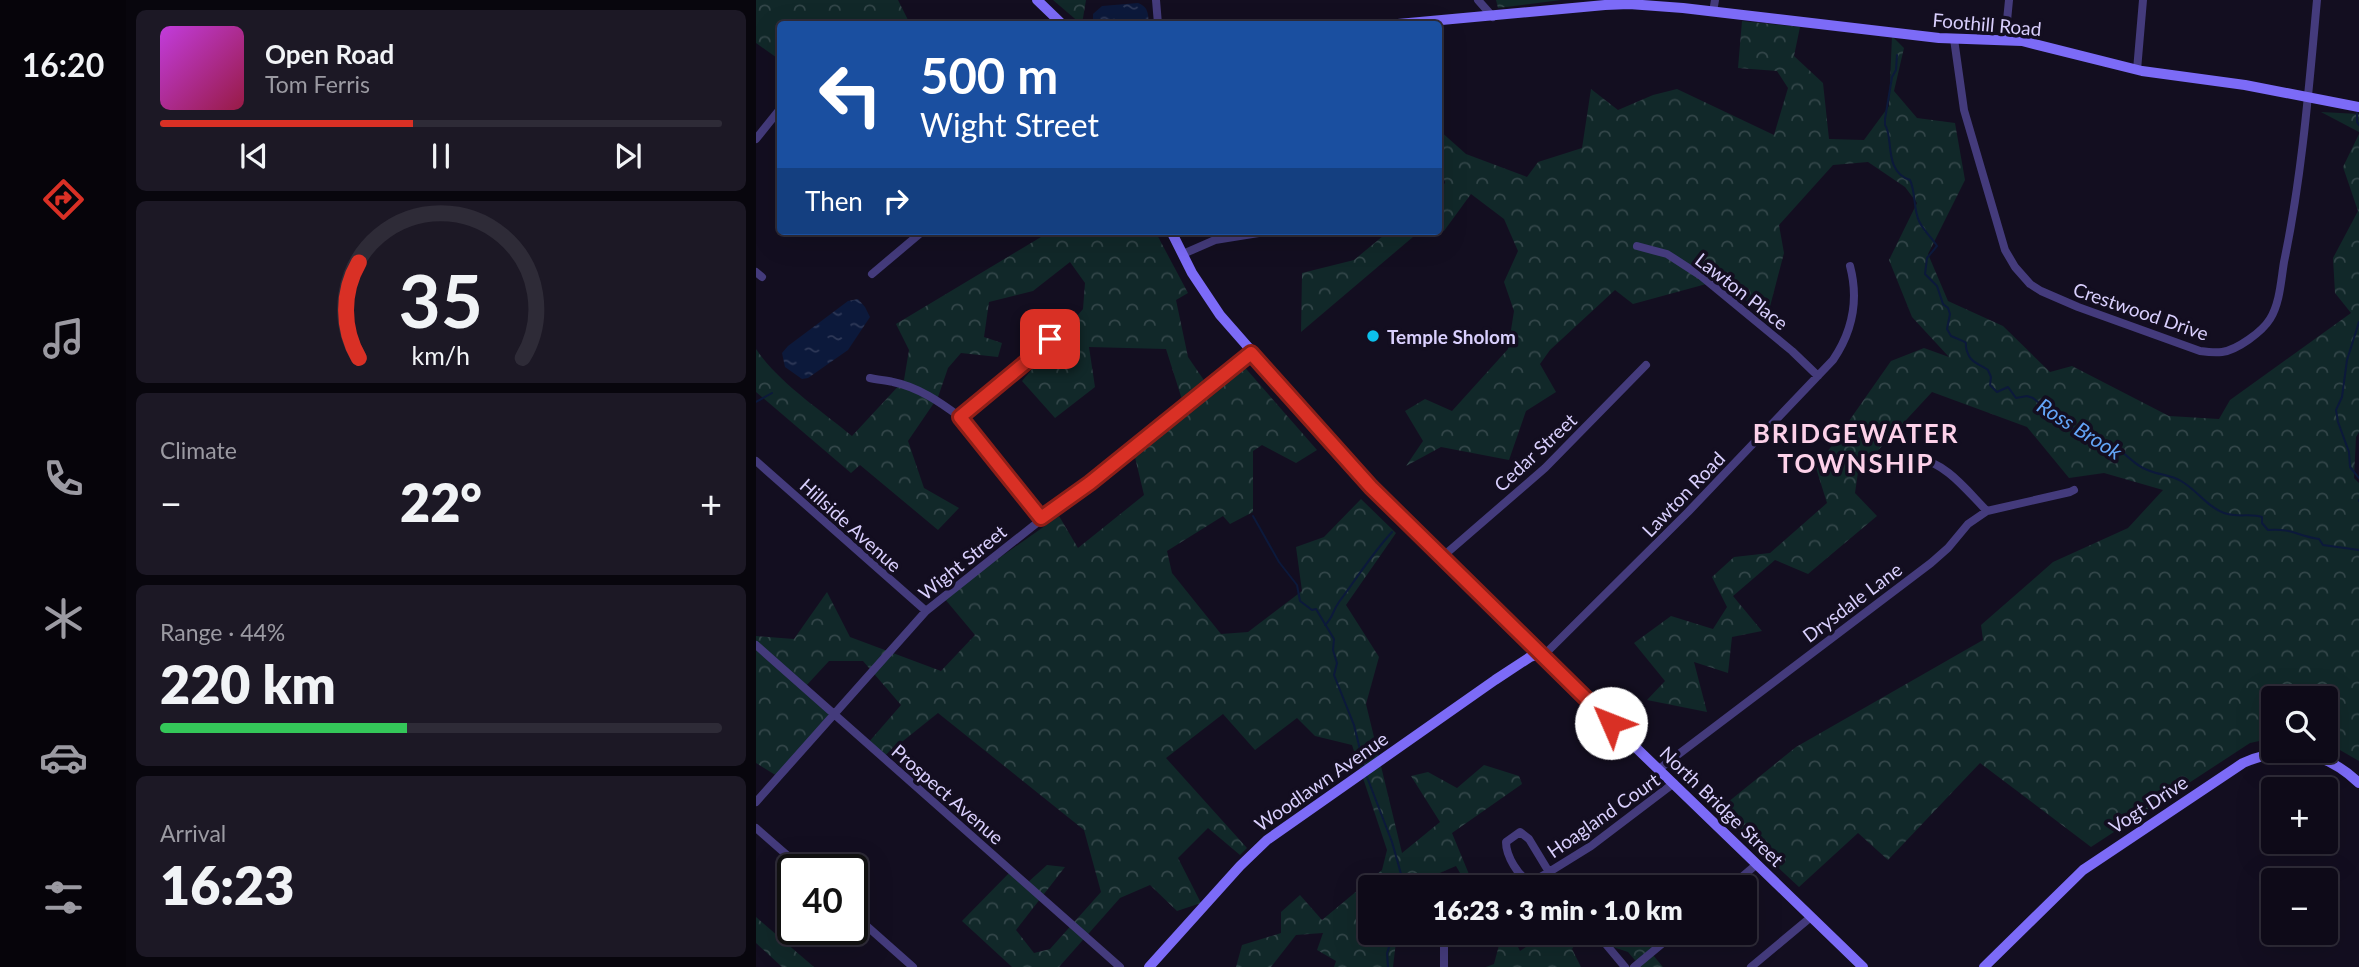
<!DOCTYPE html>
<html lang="en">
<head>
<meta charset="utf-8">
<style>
	:root { --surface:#0e0a18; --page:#1c1825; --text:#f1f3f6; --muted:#9b9aa2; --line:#2e2b37; --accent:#d93025 }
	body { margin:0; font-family:Lato,sans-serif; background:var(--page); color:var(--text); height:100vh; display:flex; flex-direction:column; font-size:26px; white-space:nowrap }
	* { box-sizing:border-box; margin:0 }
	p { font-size:23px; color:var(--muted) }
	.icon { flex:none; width:38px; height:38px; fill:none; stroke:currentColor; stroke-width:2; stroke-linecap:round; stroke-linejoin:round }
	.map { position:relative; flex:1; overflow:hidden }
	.sheet { display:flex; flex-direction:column; gap:10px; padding:10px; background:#08060d; width:630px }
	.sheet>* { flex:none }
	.top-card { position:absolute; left:21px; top:21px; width:665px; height:214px; border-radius:7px; box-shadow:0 7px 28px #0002,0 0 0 2px var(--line); background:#1a4fa0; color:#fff; overflow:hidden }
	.controls { position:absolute; left:1505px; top:686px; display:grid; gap:14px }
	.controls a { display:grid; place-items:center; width:77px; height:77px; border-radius:7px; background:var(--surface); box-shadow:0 7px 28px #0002,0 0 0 2px var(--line); font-size:35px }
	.speed { position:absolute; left:21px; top:854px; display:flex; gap:14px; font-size:35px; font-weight:700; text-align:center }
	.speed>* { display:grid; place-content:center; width:91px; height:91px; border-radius:50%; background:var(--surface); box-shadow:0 7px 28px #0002,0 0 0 2px var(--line); line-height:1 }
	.speed .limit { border:4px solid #111; border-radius:10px; background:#fff; color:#111 }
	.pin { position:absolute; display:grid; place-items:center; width:60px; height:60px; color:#fff; margin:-30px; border-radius:14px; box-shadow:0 4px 10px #0006 }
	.me { position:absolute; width:77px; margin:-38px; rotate:314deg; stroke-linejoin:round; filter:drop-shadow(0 0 5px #0008) }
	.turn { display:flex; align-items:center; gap:24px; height:147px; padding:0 28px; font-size:32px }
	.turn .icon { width:91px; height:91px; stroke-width:2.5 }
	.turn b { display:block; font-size:49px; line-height:60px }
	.then { display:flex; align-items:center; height:66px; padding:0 28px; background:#0003; gap:14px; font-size:26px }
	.big { font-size:52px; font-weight:800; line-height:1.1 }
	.sheet .card { flex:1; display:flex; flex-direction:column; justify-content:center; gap:10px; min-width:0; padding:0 24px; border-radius:10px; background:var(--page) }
	.sheet .dial { align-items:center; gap:0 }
	.dial svg { height:182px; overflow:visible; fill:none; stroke:var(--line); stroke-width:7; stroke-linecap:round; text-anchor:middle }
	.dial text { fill:var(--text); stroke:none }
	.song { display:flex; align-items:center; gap:21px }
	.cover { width:84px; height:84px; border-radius:10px; background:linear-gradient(135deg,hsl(290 70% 55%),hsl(340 70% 35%)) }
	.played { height:7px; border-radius:4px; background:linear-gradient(90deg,var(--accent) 45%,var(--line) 45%) }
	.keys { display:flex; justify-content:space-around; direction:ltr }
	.heat { display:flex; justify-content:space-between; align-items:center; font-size:38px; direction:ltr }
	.charge { height:10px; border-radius:5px; background:linear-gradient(90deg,#34c759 44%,var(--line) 0) }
	.trip { position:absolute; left:602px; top:875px; width:399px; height:70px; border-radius:7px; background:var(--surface); box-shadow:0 7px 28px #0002,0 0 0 2px var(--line); font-weight:800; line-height:70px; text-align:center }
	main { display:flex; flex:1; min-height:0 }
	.tabs { display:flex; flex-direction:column; width:126px; justify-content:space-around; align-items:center; background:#06040a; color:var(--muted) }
	.tabs .icon { width:49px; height:49px }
	.tabs .current { color:var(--accent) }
	.tabs b { font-size:32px; color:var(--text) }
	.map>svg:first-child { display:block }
	.forest { fill:url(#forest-crowns) }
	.water { fill:url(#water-ripples) }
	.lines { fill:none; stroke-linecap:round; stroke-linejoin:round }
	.stream { stroke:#0c193b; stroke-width:2 }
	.street { stroke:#443b7c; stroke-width:8 }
	.secondary { stroke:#7c6bf7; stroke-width:10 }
	.route-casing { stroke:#8d1f18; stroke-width:18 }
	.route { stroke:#d93025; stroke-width:12 }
	.poi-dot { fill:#0cc1ec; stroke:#130e20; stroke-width:2.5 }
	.labels { text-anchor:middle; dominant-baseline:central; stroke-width:7; stroke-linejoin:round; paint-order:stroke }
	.street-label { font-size:19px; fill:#d9cffd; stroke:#130e20 }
	.poi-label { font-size:19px; font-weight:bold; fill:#d9cffd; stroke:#130e20; text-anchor:start }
	.water-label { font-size:21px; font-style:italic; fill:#63a5f7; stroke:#130e20 }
	.district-label { font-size:26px; font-weight:bold; letter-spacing:2px; fill:#fdd1e9; stroke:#130e20 }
</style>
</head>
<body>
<main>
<nav class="tabs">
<b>16:20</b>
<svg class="icon current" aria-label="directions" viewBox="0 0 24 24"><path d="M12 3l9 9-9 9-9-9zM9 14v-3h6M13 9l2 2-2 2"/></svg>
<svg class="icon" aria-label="music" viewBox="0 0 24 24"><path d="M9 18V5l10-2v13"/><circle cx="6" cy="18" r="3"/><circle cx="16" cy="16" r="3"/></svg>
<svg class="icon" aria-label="phone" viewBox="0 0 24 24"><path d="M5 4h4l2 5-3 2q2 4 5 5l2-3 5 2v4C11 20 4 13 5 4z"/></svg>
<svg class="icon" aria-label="climate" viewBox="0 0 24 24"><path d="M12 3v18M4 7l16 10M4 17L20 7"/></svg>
<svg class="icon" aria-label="car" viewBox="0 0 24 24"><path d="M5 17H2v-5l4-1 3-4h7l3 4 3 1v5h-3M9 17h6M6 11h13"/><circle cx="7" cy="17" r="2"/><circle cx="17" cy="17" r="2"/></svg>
<svg class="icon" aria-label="filters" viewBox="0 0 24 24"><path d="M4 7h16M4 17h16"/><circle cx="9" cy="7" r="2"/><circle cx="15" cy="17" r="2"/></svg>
</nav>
<section class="sheet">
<div class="card">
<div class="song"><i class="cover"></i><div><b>Open Road</b><p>Tom Ferris</p></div></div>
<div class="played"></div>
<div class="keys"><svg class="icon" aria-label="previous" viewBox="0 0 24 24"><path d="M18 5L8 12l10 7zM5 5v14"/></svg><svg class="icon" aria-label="pause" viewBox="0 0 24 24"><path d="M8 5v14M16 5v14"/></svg><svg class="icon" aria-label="next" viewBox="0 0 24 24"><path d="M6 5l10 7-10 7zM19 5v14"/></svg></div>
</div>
<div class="card dial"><svg viewBox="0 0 100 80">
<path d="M14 69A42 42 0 1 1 86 69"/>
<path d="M14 69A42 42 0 0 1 14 27" stroke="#d93025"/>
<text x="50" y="56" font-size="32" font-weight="700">35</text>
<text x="50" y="72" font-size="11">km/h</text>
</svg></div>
<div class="card"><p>Climate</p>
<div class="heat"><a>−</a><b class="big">22°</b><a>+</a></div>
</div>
<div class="card"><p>Range · 44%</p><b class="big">220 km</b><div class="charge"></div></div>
<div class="card"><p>Arrival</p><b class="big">16:23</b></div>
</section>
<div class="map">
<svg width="1603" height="967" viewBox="0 0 1603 967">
	<defs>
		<pattern id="forest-crowns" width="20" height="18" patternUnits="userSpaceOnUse" patternTransform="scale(1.75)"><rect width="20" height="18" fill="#112829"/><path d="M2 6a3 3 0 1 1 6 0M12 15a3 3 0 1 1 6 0" fill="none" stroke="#334649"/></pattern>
		<pattern id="water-ripples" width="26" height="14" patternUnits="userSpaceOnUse" patternTransform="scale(1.75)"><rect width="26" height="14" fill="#0c193b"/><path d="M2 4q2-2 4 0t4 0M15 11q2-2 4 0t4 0" fill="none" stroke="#2f3958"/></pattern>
	</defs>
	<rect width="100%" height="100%" fill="#130e20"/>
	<path class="forest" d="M 0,0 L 142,0 L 154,24 L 24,24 L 24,60 L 0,43 Z
		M 297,0 L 330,0 L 326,24 L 325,24 Z
		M 740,0 L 805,0 L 742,8 Z
		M 986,21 L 1044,27 L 1038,56 L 1067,83 L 1073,139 L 1108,140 L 1133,106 L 1136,36 L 1148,48 L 1138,91 L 1161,118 L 1199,123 L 1209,180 L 1172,254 L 1192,301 L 1247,326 L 1294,372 L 1316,366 L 1413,416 L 1463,419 L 1474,400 L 1595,313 L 1579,293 L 1577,258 L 1602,211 L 1587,167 L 1603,134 L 1603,432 L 1600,437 L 1598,478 L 1603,483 L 1603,761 L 1570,742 L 1570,698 L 1517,698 L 1517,738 L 1494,743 L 1335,847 L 1224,763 L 1132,860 L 1102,833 L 1043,887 L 961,811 L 1040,747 L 1227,640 L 1225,625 L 1297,562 L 1372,528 L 1407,490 L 1348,473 L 1313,478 L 1271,427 L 1176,392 L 1102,472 L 1099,493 L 1121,516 L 1052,574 L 1019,560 L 977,596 L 1006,631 L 976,637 L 972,673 L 938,662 L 951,712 L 891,700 L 909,681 L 878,643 L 915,616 L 957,629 L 971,607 L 956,577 L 978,557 L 1014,553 L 1071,503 L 1060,468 L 1135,361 L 1168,348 L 1193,357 L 1156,317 L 1133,260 L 1161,203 L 1149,187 L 1112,162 L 1077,165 L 1023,225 L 1028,253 L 1011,318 L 965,280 L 877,304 L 859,290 L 794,350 L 784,364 L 800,392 L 770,411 L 753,460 L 685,447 L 650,466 L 667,441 L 649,411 L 669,399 L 696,411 L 752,349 L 758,311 L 748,282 L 762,251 L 748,219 L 715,194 L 688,231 L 683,228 L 683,189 L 689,183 L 683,157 L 683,130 L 710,154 L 771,177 L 782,162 L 826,148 L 835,89 L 862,110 L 897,95 L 921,89 L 1018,135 L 1032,88 L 1021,71 L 982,68 Z
		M 1565,112 L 1603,114 L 1603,132 Z
		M 295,231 L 399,231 L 432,293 L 420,300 L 432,357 L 454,389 L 485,363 L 561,450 L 540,463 L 506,445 L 497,451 L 497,512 L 474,524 L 467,516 L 411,551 L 416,573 L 465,634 L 492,632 L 546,591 L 540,547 L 568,537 L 605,499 L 640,533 L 590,605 L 623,657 L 610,704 L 646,853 L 684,822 L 655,776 L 672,772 L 701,788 L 728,765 L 763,776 L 766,784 L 696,833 L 717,884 L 721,887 L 712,887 L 700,866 L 651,887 L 614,887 L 614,933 L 641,933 L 637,967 L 578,967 L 580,961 L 561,950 L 567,933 L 540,935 L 515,967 L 480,967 L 486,945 L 525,933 L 525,912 L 544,895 L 566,920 L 626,870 L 631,850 L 596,745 L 559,736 L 541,718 L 499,750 L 467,714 L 410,758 L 491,848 L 484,855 L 452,828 L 422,858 L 445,903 L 421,911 L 394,885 L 364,898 L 303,967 L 256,967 L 206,921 L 255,871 L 270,884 L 291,865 L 309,867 L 260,930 L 278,953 L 294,949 L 345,892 L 328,830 L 182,713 L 127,757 L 112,743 L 145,705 L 107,661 L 73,661 L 49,687 L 79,714 L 21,776 L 0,763 L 0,636 L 38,639 L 71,592 L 94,637 L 185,671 L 219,635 L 188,598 L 196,591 L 303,516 L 322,548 L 388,495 L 377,449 L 429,409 L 410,349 L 333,347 L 339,387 L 299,418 L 266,381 L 327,309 L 329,283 L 314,262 L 277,291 L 233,302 L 228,337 L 246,343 L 242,357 L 205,353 L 192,368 L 182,397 L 152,441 L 168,488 L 203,508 L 182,530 L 104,465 L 95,473 L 0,392 L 0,349 C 24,384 64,409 96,436 L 148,380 L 153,350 L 140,324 Z
		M 633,231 L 664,231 L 545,332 L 546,273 L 598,260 Z
		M 0,917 L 58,967 L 26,967 L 0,943 Z
		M 736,933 L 755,933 L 764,951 L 791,933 L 893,933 L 903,949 L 897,955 L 907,967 L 882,967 L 883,965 L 872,952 L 824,936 L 816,949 L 825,967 L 730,967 L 738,964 L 743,945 Z"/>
	<path class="water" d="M 382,3 C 393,7 392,15 393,24 L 337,24 L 337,14 L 346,6 Z
		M 102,299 L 109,307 L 114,317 L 92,350 L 52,378 L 46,379 L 29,367 L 26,353 L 32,346 L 92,301 Z"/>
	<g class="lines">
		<path class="stream" d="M 1141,55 L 1140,70 L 1136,77 L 1129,119 L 1129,125 C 1138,137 1127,171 1154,180 C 1160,193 1157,208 1163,221 C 1167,230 1176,238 1181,246 L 1171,258 L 1169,274 L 1181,286 L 1187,304 L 1192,308 L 1194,314 L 1191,329 L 1195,336 C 1220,347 1204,338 1213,356 C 1217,364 1226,365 1232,370 L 1235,377 L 1234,385 L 1241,392 L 1252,387 L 1260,398 L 1271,396 L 1277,398 L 1309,424 L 1319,429 L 1333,431 L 1333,438 C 1339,442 1346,439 1353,443 C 1368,450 1377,466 1394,471 C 1404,475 1415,475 1425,481 C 1441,490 1451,507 1468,513 C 1482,518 1495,513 1506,517 L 1506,523 L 1512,530 C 1536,528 1541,536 1563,539 L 1567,545 L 1603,550
			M 1601,113 L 1601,122 L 1603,125
			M 1603,322 L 1591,360 L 1586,397 L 1580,410 L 1582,422 L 1593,452 L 1594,467 L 1603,478
			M 0,402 L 16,393
			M 1603,500 L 1603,501
			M 497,516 L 523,562 L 541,585 L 544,601 L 556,610 L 560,609 L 578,639 L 577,650 L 581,663 L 578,675 L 598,725 L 608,766
			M 569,625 C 577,618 577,610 583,602 C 601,578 615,555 636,532
			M 611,777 L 636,842 L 647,881 L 645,887
			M 632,967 L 631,953 L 638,933"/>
		<path class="street" d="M 400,0 L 402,24
			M 722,0 L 737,17
			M 957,12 L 959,0
			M 1198,39 L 1208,110 L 1249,250 L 1259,267 L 1274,284 L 1285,291 L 1322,307 L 1444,351 C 1451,352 1459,353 1466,352 C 1481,350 1506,332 1514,319 C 1524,303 1525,280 1528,262 C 1546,176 1553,87 1561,0
			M 1249,41 L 1253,0
			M 1381,70 L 1387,0
			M 0,139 L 24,109
			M 881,246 L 911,254 L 945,276 L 1036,351 L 1062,376
			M 427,254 L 459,240 L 515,231
			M 0,272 L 6,277
			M 116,274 L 167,231
			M 114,378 C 122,380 130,380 137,382 C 162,387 184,402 204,417 L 285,518
			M 204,417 L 286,349 L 294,339
			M 1160,458 C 1190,462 1211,491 1231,511
			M 0,461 L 170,611
			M 685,558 L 789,468 L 890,365
			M 0,645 L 364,967
			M 783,654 L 792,651 L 932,512 L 1077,360 C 1096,332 1103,300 1094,266
			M 903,769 L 1175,563 L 1192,548 L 1212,524 L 1231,511 L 1314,492 L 1318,490
			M 0,802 L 170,611 L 495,353
			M 0,828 L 48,870
			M 764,832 L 773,839 L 793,872 L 776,882 C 762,878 750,855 750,842 Z
			M 793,872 L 835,846 L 918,783
			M 900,880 L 906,887
			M 974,887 L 1001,864
			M 96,913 L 157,967
			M 848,942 L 869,967
			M 688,967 L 688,933
			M 878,967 L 919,933
			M 995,967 L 1055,917"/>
		<path class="secondary" d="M 281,0 L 306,24
			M 642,24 L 849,5 L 873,4 L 927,8 L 1183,38 L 1266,41 L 1386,71 L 1489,85 L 1603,107
			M 415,231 L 436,273 L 464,315 L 615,487 L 783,654 L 1107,967
			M 393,967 L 484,866 L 511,840 L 739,680 L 774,657 L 783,654
			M 1228,967 L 1327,870 L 1487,763 C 1531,744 1568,750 1603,783"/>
	</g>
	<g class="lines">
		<g class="route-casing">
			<path id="route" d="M 294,339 L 286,349 L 204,417 L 285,518 L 334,483 L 495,353 L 615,487 L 855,723"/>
		</g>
		<use href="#route" class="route"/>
	</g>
	<circle class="poi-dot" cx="617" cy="336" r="7"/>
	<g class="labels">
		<g class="street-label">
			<text transform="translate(1231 24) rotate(5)">Foothill Road</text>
			<text transform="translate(986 291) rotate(38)">Lawton Place</text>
			<text transform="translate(1385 311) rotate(19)">Crestwood Drive</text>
			<text transform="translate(779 452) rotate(-43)">Cedar Street</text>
			<text transform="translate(927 494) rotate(-46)">Lawton Road</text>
			<text transform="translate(95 525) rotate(42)">Hillside Avenue</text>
			<text transform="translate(206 562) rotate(-39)">Wight Street</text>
			<text transform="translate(1096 602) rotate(-37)">Drysdale Lane</text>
			<text transform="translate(565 781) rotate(-35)">Woodlawn Avenue</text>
			<text transform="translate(192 794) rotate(41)">Prospect Avenue</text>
			<text transform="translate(1392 804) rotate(-33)">Vogt Drive</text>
			<text transform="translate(966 806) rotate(44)">North Bridge Street</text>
			<text transform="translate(847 815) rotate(-35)">Hoagland Court</text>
		</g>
		<g class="poi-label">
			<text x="631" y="336">Temple Sholom</text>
		</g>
		<g class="water-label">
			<text transform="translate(1324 428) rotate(32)">Ross Brook</text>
		</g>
		<g class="district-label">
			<text x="1100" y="433">BRIDGEWATER<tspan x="1100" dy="30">TOWNSHIP</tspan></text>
		</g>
	</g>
</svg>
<div class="controls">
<a><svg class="icon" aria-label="search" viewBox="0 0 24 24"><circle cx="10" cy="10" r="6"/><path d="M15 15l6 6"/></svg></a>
<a>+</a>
<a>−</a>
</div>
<div class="speed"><div class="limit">40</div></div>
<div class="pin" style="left:294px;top:339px;background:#d93025"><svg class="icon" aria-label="arrive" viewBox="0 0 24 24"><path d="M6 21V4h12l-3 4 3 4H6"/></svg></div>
<svg class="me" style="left:855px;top:723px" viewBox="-20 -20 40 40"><circle r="19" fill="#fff"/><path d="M0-13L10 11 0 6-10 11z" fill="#d93025"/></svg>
<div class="trip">16:23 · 3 min · 1.0 km</div>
<div class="top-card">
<div class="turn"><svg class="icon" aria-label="left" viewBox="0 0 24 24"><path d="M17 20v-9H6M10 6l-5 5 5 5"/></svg><div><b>500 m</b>Wight Street</div></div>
<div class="then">Then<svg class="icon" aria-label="right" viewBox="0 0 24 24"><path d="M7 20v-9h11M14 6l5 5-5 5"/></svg></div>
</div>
</div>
</main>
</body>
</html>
